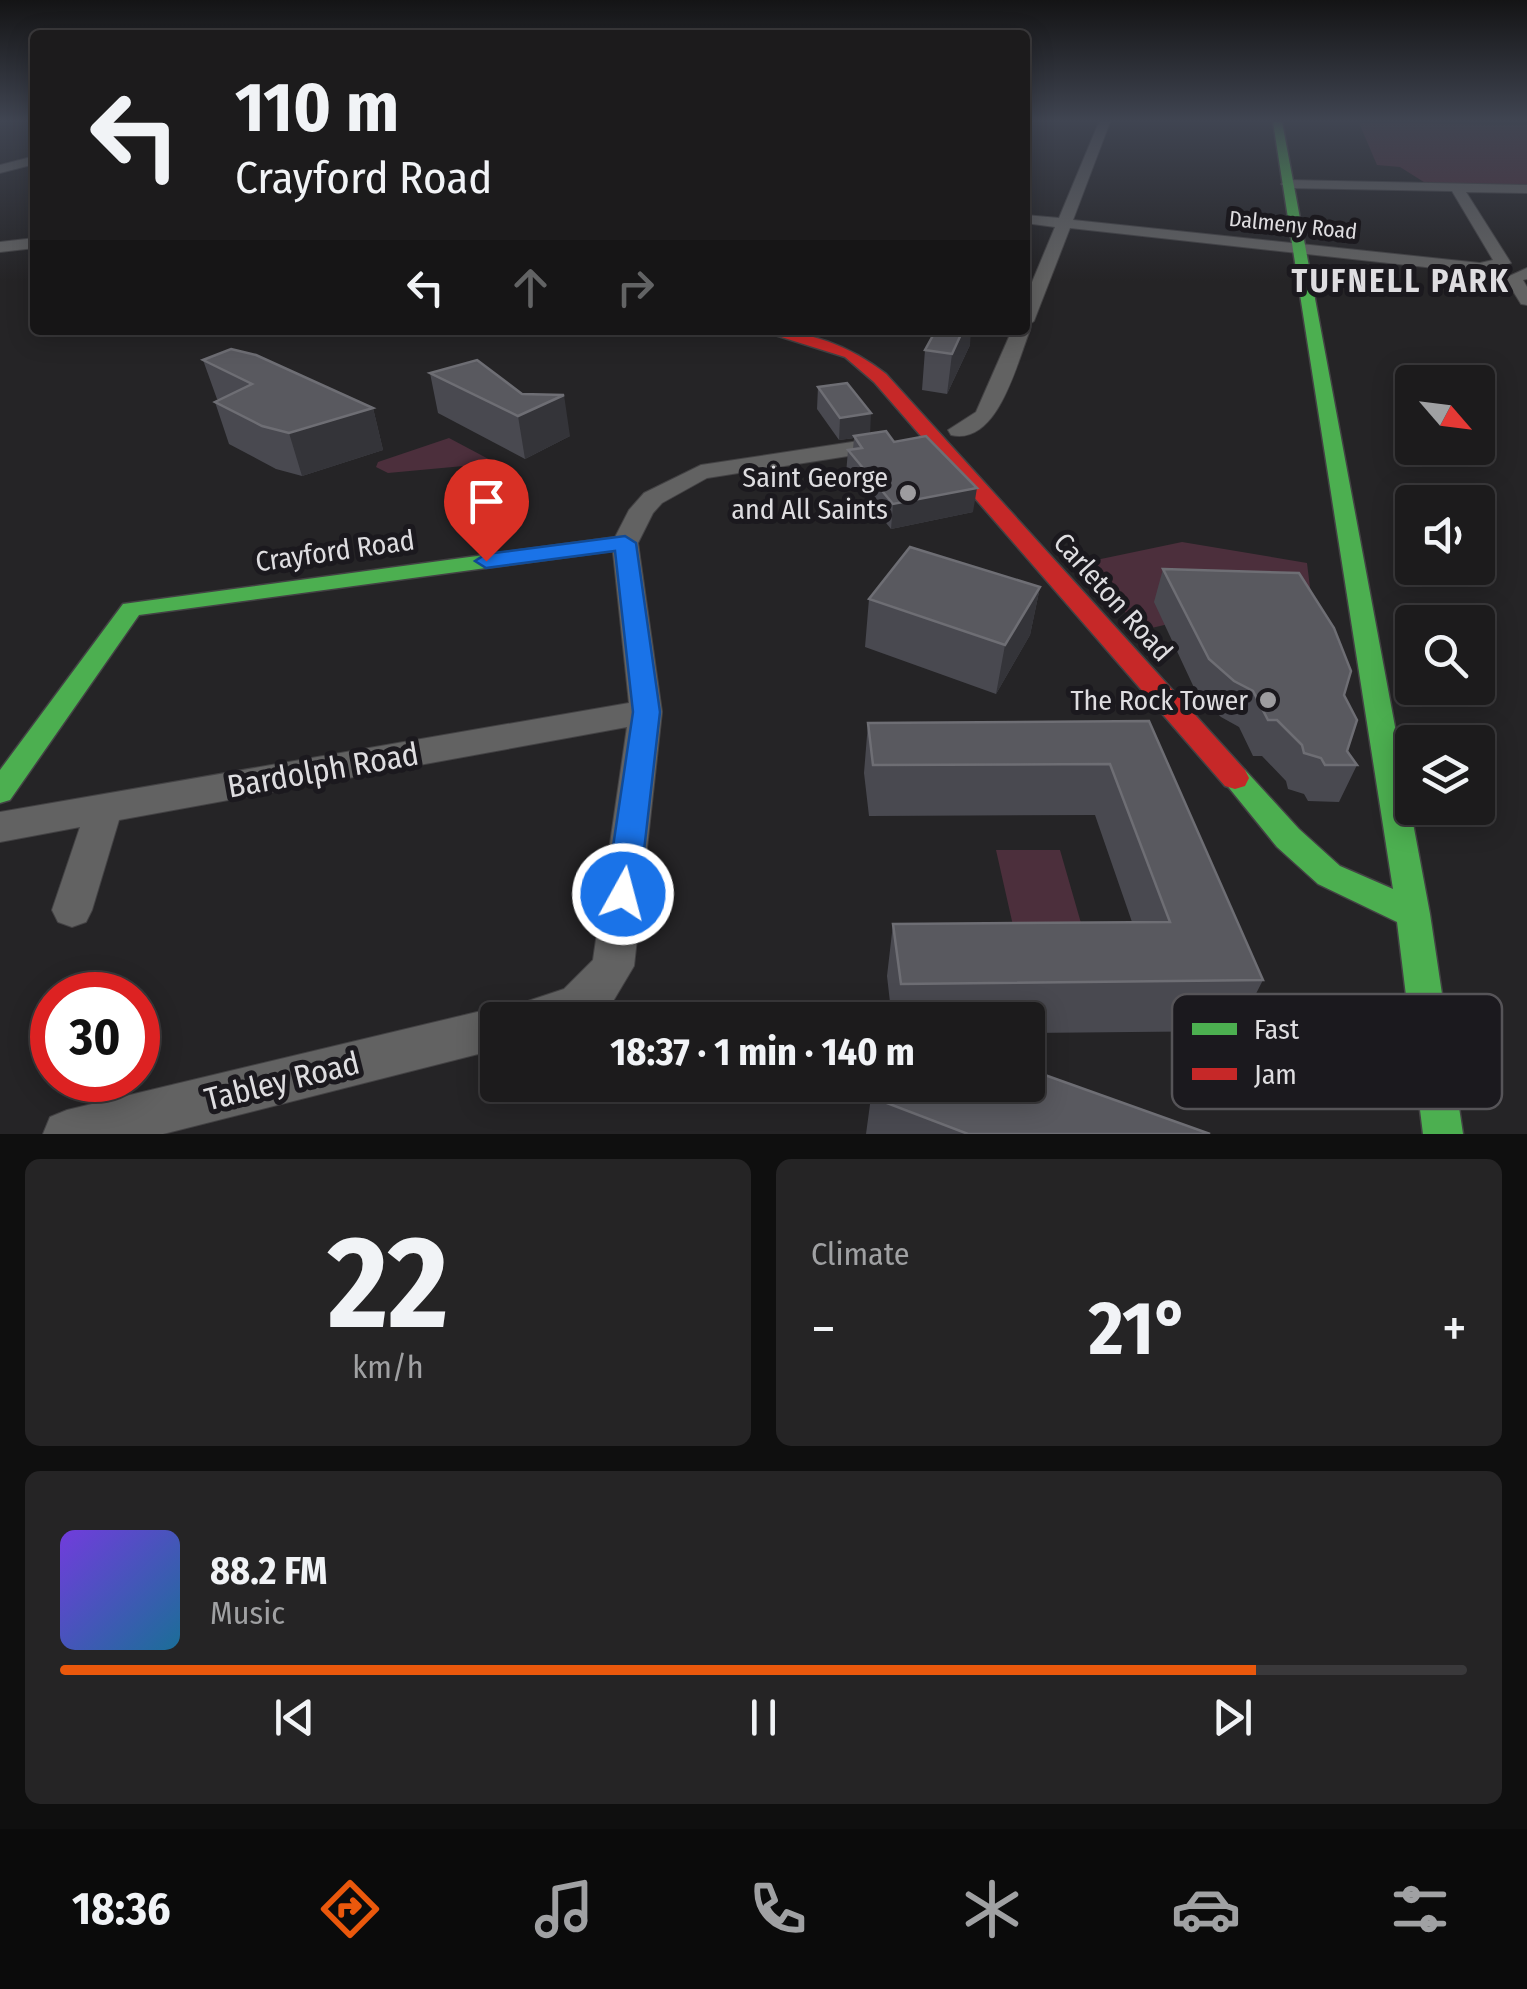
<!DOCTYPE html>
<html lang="en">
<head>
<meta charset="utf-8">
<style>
	:root { --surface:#1c1b1c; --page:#252425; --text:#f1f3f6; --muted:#a0a1a3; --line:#3a393b; --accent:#ea580c }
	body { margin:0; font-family:"Fira Sans Condensed",sans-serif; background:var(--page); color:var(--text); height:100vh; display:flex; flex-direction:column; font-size:38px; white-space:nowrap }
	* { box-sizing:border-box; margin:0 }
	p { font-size:32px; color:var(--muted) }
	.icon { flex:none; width:55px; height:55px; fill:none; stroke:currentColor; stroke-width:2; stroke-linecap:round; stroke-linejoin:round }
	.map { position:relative; height:1134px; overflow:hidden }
	.drawer { display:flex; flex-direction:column; gap:25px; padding:25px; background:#0f0f0f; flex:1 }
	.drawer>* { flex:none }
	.top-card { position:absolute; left:30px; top:30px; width:1000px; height:305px; border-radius:10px; box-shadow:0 5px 25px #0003,0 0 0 2px var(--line); background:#1c1b1c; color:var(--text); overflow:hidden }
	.needle { width:65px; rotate:118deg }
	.buttons { position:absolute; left:1395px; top:365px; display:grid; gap:20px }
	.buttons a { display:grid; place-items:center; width:100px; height:100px; border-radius:10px; background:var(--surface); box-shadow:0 5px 25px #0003,0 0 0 2px var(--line); font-size:50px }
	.speed { position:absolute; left:30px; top:972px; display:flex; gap:20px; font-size:50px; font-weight:700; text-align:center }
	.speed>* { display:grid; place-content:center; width:130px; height:130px; border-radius:50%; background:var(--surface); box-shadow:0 5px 25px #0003,0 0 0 2px var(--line); line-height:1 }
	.speed .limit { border:15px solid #d22; background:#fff; color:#111 }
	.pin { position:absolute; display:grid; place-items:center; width:85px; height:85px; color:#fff; margin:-102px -42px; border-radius:50% 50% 50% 0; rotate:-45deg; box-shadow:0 0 10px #0007 }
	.pin .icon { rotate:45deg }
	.me { position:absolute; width:110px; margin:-55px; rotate:7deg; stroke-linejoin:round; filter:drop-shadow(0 0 8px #0008) }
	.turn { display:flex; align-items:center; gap:35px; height:210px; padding:0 40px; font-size:45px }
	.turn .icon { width:130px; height:130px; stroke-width:2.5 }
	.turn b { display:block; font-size:70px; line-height:85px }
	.lanes { display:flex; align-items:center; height:95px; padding:0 40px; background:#0003; justify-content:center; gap:50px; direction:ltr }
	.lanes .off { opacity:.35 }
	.big { font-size:75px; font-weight:700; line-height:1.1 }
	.drawer .card { flex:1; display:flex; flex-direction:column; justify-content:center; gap:15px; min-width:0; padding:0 35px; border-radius:15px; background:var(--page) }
	.drawer .dial { align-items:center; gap:0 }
	.dial b { font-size:130px; line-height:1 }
	.song { display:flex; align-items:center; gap:30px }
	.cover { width:120px; height:120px; border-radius:15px; background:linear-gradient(135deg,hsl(260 70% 55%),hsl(200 70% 35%)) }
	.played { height:10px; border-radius:5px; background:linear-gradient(90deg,var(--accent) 85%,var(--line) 85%) }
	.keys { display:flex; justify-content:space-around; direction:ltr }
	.heat { display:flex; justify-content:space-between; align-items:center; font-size:55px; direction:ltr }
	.drawer .tiles { flex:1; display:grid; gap:25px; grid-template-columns:1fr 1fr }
	.card:last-child { grid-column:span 2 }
	.trip { position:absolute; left:480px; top:1002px; width:565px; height:100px; border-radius:10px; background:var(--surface); box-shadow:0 5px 25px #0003,0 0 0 2px var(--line); font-weight:700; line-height:100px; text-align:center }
	.tabs { display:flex; height:160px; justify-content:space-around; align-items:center; background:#0b0b0b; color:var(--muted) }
	.tabs .icon { width:70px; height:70px }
	.tabs .current { color:var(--accent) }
	.tabs b { font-size:45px; color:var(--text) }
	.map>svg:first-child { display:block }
	.green { fill:#4c2f3c }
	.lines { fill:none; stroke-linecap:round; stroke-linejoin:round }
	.street-casing { stroke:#434244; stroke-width:2 }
	.fast-casing { stroke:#434244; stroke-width:3 }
	.jam-casing { stroke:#434244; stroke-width:3 }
	.street { fill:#626262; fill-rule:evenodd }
	.fast { fill:#4caf50; fill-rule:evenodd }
	.jam { fill:#c62828; fill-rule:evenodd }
	.wall { fill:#494950 }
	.shaded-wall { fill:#343439 }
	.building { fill:#59595f; stroke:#6e6e74; stroke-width:2.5 }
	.route { fill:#1a73e8; stroke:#114b97; stroke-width:2.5 }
	.poi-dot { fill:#9d9c9f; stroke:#1b191e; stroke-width:4 }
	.labels { text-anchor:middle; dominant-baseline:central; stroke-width:10; stroke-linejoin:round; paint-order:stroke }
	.far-street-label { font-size:22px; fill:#dedde0; stroke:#1b191e }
	.poi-label { font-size:28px; fill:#dedde0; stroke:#1b191e; text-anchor:end }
	.street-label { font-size:28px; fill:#dedde0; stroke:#1b191e }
	.far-district-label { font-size:32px; font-weight:bold; letter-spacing:2.5px; fill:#dedde0; stroke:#1b191e }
	.near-street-label { font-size:32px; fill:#dedde0; stroke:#1b191e }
	.key { fill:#1b191e; stroke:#565458; stroke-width:2.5 }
	.key-label { font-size:28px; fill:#dedde0 }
</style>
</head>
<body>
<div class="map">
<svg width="1527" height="1134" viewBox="0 0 1527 1134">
	<rect width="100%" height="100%" fill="#252426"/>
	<path class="green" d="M 1359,123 L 1527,125 L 1527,185 L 1427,184 L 1400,167 L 1377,165 Z
		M 449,438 L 496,463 L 388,473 L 376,467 L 378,462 Z
		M 1182,542 L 1307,563 L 1315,628 L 1224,611 L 1143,630 L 1077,564 Z
		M 996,850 L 1060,850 L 1083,930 L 1014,930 Z"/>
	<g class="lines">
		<g class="street-casing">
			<path id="street" d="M 1099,122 L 1110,122 L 1073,220 L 1480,263 L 1493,260 L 1452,191 L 1288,188 L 1281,184 L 1288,180 L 1527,185 L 1527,193 L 1466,192 L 1511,263 L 1480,273 L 1070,228 L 1034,321 L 1027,326 L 1030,330 C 1017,362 998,446 951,435 L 948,430 L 976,412 L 1012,330 L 1025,330 L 1025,299 L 1055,227 L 1025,223 L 1025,215 L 1059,218 Z
				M 35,156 L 35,164 L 0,173 L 0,165 Z
				M 35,238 L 35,248 L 0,252 L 0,242 Z
				M 1527,268 L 1527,279 L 1523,280 L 1527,287 L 1527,305 L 1521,304 L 1505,278 Z
				M 885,437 L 896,444 L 893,449 L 707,478 L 662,503 L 653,513 L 638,543 L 662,712 L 634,966 L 612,1003 L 591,1020 L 498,1020 L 498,1049 L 163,1134 L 43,1134 L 50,1117 L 67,1110 L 498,1007 L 513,1013 L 516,1005 L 564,989 L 593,960 L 627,727 L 119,820 L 92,910 L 86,922 L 72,927 L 58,922 L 52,910 L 80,827 L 0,842 L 0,812 L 629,703 L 612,543 L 629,510 L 644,493 L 701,465 Z"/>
		</g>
		<g class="fast-casing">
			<path id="fast" d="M 1273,122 L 1282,122 L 1430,914 L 1463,1134 L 1423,1134 L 1397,922 L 1318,884 L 1277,847 L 1221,778 L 1225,770 L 1235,767 L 1245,770 L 1299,829 L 1340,866 L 1393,889 Z
				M 625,536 L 636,543 L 633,548 L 139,615 L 10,800 L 0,803 L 0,770 L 123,604 Z"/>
		</g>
		<g class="jam-casing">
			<path id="jam" d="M 759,330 C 807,330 849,345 886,374 L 1245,770 L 1249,778 L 1245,786 L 1235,789 L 1225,786 L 874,382 L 845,357 Z"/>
		</g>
		<use href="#street" class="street"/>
		<use href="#fast" class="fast"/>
		<use href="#jam" class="jam"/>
	</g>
	<path class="wall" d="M 970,345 L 947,394 L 922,390 L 925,350 Z
		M 203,360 L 373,408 L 383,450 L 302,476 L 276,469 L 229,444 L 215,402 L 219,400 L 217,399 Z
		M 430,373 L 570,436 L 525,459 L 438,413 Z
		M 818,387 L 870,434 L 894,442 L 973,512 L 891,529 L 846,474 L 848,450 L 853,449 L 854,438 L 839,440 L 817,409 Z
		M 1163,569 L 1344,695 L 1347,751 L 1357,765 L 1339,802 L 1308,801 L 1304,794 L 1288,789 L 1286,781 L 1262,756 L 1253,756 L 1239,727 L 1221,717 L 1197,694 L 1154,602 Z
		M 1040,587 L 1030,635 L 996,694 L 865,647 L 869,599 Z
		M 1149,721 L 1263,980 L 1237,1031 L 1028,1033 L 1028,1020 L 892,1020 L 887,976 L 893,924 L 1132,922 L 1095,815 L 869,816 L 864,773 L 868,723 Z
		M 871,1097 L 1210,1134 L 866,1134 Z"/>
	<path class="shaded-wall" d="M 963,330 L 971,330 L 970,345 L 947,394 L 952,354 Z
		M 564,395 L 570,436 L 525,459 L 518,416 Z
		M 373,408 L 383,450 L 302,476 L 289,433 Z
		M 871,413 L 870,436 L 839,440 L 840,418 Z
		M 977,488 L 973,512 L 891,529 L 893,504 Z
		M 1040,587 L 1030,635 L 996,694 L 1005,645 Z"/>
	<path class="building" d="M 936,330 L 963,330 L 952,354 L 925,350 Z
		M 231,349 L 256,355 L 373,408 L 289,433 L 262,426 L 215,402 L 252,384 L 203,360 Z
		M 477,360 L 522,394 L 564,395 L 518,416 L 430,373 Z
		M 847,383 L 871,413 L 840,418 L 818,387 Z
		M 886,431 L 894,442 L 926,436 L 977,488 L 893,504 L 848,450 L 862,448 L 854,436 Z
		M 910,547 L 1040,587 L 1005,645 L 869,599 Z
		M 1163,569 L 1299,573 L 1334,628 L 1351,671 L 1344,695 L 1357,720 L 1347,751 L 1357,765 L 1325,765 L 1321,758 L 1304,753 L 1302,745 L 1277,720 L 1268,720 L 1253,691 L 1234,681 L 1209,659 Z
		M 1149,721 L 1263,980 L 901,984 L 893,924 L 1170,922 L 1110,764 L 873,765 L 868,723 Z
		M 1028,1069 L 1210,1134 L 968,1134 L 871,1097 L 874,1085 L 1028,1085 Z"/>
	<linearGradient id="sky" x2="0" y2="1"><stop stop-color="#141415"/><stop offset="0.43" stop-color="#404552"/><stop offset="1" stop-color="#404552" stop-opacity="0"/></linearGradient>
	<rect width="1527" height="281" fill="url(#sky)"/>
	<path class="route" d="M 625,536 L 636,543 L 660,712 L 639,894 L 634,904 L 623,908 L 611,904 L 606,894 L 633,712 L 615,551 L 486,568 L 475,561 L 486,554 Z"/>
	<g class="poi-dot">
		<circle cx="908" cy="493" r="10"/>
		<circle cx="1268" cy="700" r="10"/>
	</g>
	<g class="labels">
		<g class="far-street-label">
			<text transform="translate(1293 225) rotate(6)">Dalmeny Road</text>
		</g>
		<g class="poi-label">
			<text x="888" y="477">Saint George<tspan x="888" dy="32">and All Saints</tspan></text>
			<text x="1248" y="700">The Rock Tower</text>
		</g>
		<g class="street-label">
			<text transform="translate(335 551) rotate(-8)">Crayford Road</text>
			<text transform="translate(1113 597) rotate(48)">Carleton Road</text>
		</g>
		<g class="far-district-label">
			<text x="1401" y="281">TUFNELL PARK</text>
		</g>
		<g class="near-street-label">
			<text transform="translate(323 770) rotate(-10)">Bardolph Road</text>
			<text transform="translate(282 1081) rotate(-14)">Tabley Road</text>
		</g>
	</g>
	<rect x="1172" y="994" width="330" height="115" rx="15" class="key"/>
	<rect x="1192" y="1023" width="45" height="12" fill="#4caf50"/>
	<rect x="1192" y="1068" width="45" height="12" fill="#c62828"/>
	<g class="key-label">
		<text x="1254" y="1039">Fast</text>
		<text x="1254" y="1084">Jam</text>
	</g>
</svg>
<div class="buttons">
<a><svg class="needle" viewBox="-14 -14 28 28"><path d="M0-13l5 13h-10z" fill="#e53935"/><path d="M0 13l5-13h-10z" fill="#a0a1a3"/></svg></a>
<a><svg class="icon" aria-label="sound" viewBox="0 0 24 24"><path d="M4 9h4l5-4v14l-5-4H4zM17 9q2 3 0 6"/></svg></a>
<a><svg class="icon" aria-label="search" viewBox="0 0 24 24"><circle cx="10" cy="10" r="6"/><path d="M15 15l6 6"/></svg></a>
<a><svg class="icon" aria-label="layers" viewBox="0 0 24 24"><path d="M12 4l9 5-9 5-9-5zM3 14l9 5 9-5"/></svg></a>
</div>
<div class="speed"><div class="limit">30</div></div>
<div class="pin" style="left:486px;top:561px;background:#d93025"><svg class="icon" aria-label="arrive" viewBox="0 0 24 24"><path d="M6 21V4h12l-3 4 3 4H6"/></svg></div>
<svg class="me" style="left:623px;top:894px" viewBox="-20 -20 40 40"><circle r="17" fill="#1a73e8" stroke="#fff" stroke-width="3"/><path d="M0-11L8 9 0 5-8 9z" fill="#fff"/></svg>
<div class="trip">18:37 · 1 min · 140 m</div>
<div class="top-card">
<div class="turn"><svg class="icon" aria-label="left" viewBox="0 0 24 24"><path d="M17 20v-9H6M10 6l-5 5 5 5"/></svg><div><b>110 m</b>Crayford Road</div></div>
<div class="lanes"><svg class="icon" aria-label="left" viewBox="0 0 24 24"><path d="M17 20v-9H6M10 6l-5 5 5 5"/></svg><svg class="icon off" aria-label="ahead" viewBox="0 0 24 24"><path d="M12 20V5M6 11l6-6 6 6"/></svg><svg class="icon off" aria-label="right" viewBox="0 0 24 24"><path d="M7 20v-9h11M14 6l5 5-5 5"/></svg></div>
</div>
</div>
<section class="drawer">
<div class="tiles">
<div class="card dial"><b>22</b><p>km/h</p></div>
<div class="card"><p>Climate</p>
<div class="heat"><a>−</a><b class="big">21°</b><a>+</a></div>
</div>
<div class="card">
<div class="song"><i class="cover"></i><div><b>88.2 FM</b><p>Music</p></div></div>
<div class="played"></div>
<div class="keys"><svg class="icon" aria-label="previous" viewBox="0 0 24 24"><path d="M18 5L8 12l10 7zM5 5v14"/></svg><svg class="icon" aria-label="pause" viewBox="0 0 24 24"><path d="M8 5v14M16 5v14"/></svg><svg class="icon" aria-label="next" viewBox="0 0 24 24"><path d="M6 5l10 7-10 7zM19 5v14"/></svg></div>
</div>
</div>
</section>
<nav class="tabs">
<b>18:36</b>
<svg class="icon current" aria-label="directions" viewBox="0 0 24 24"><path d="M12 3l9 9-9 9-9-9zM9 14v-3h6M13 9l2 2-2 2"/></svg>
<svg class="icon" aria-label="music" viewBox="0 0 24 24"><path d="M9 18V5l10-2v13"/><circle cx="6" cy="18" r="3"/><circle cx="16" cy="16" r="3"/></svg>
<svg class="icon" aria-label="phone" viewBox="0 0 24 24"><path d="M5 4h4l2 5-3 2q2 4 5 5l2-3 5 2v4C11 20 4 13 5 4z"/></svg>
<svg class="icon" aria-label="climate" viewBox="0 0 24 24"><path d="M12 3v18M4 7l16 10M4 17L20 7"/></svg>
<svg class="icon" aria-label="car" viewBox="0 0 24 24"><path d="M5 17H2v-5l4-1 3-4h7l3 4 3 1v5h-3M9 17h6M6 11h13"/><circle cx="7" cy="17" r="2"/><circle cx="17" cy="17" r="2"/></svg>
<svg class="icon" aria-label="filters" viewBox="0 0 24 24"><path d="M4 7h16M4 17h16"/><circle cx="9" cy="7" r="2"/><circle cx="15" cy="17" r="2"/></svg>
</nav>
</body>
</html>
